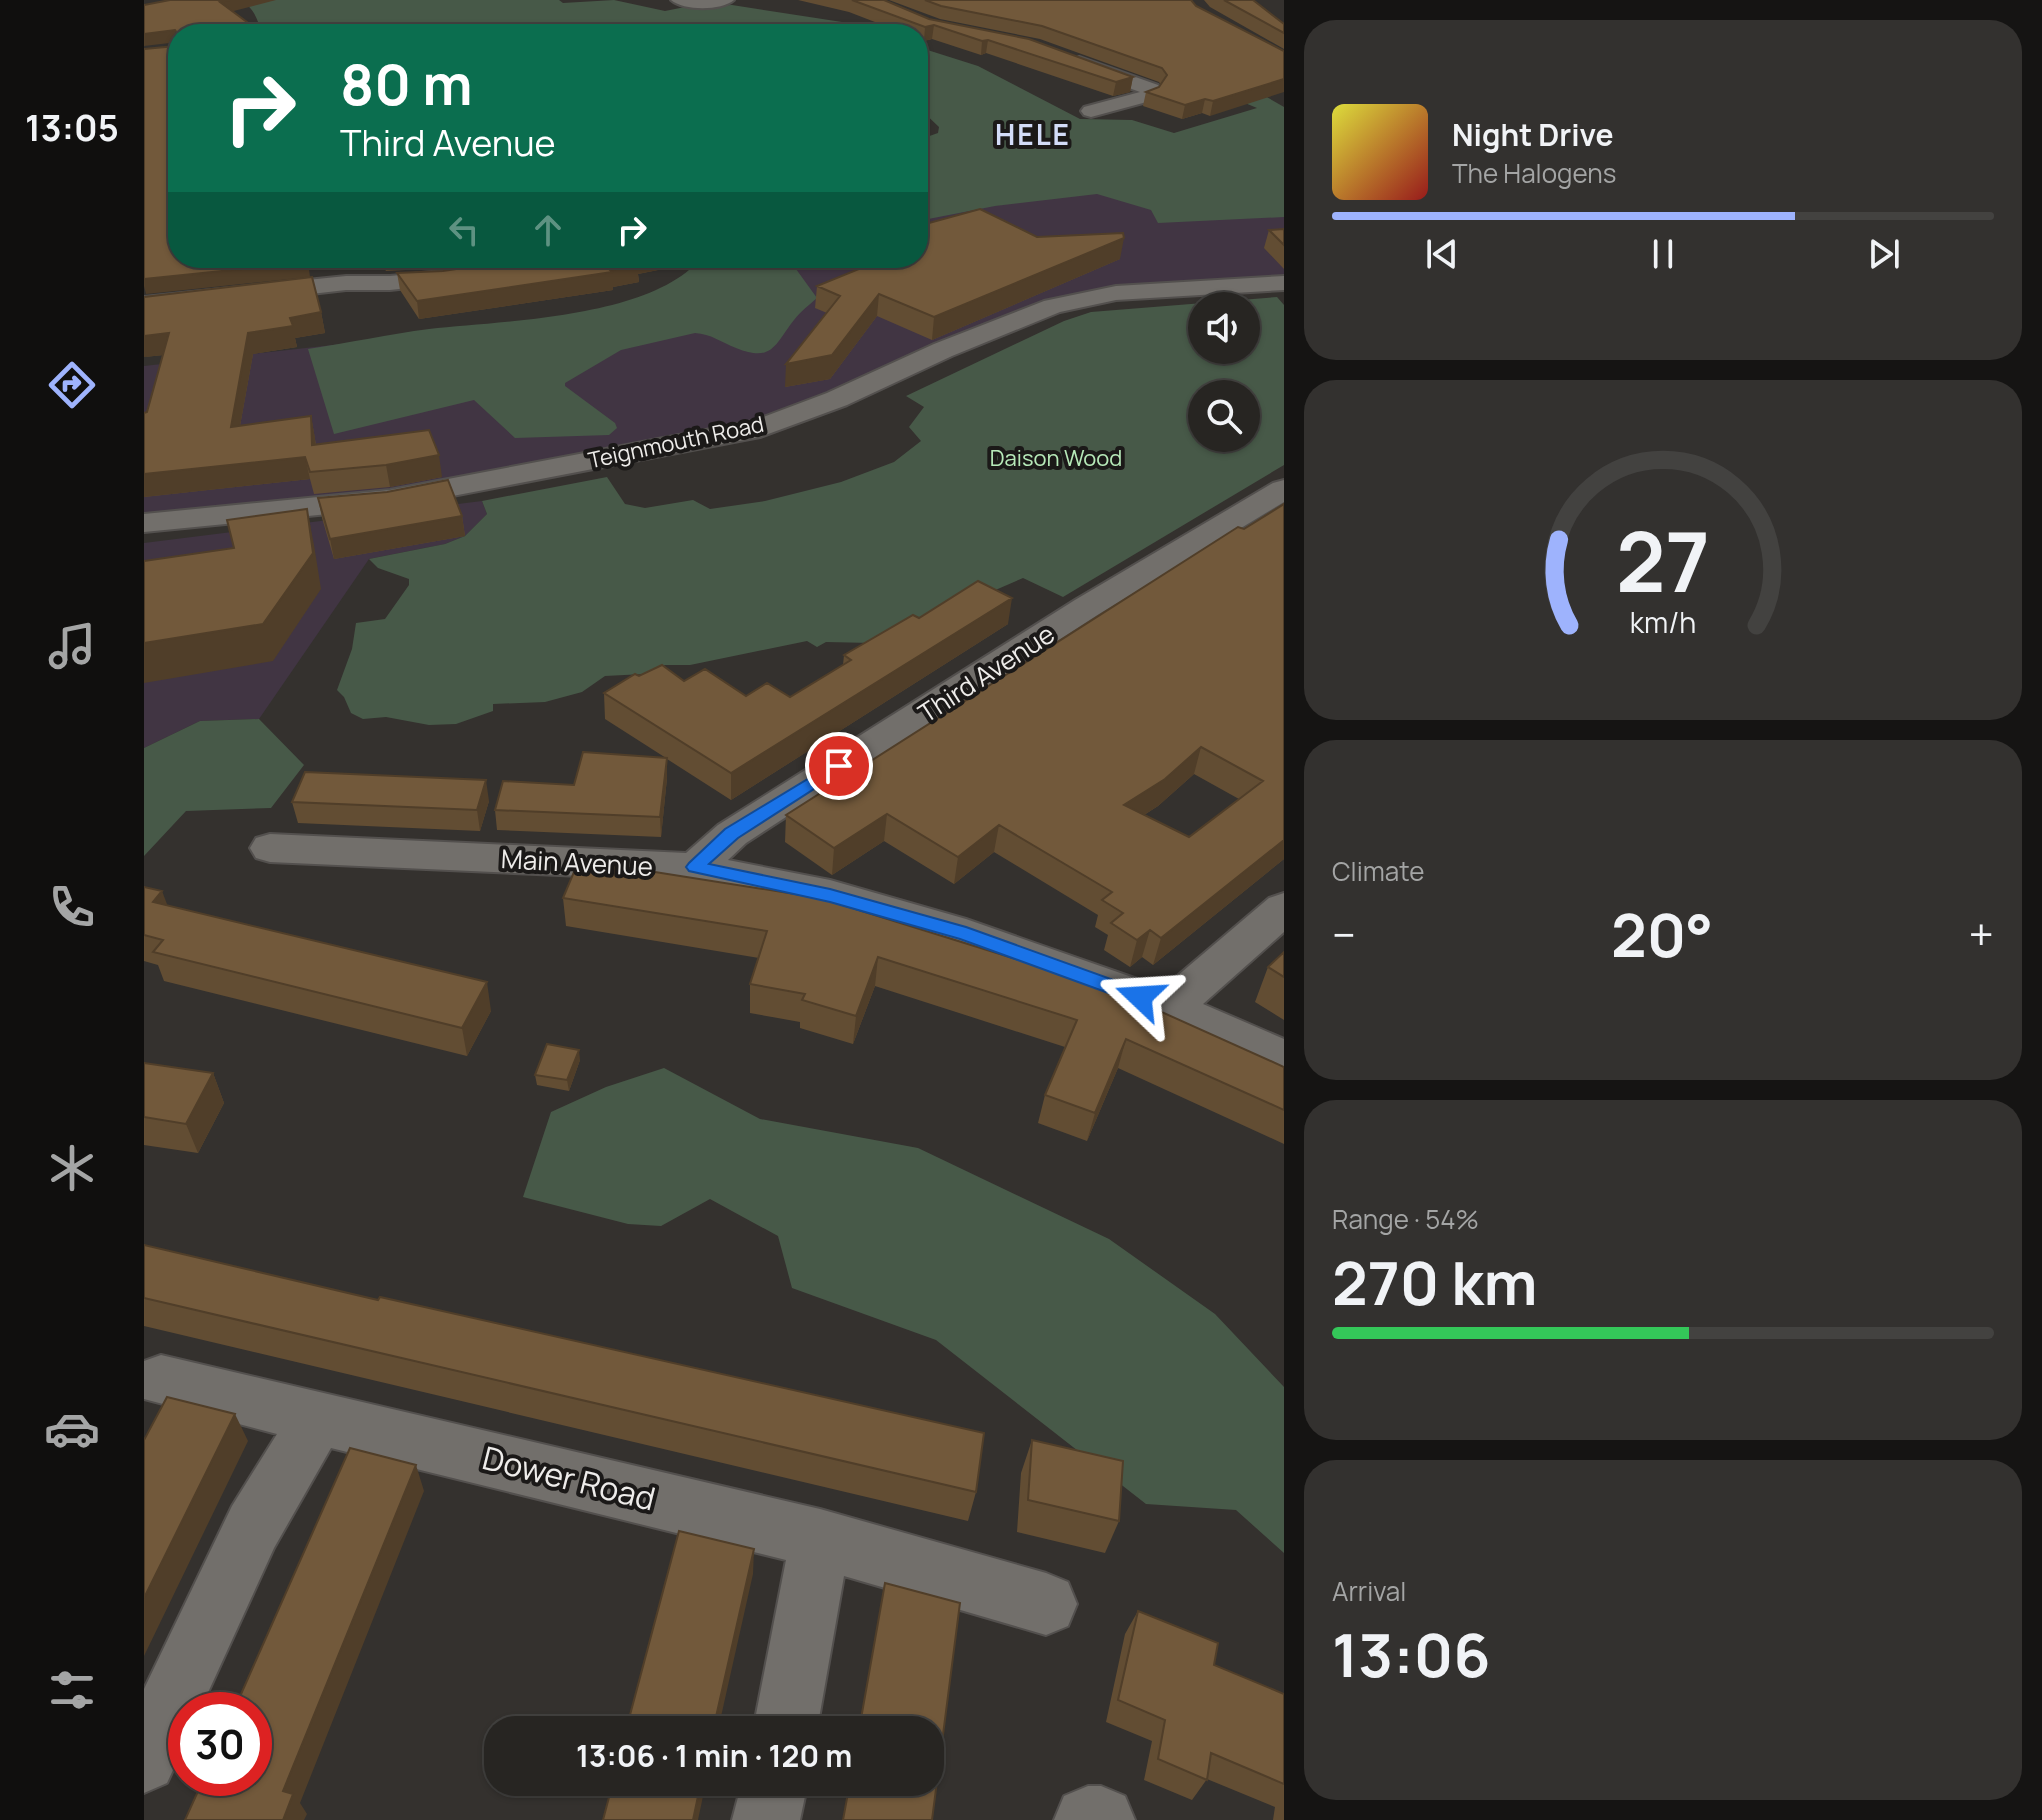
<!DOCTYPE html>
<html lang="en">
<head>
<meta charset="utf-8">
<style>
	:root { --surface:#272522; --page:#33312f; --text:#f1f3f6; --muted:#a4a5a5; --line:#434240; --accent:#9eb3fd }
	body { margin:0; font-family:Manrope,sans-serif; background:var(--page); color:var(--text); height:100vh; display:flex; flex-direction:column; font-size:30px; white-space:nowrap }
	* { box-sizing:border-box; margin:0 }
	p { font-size:26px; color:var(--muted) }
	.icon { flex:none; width:44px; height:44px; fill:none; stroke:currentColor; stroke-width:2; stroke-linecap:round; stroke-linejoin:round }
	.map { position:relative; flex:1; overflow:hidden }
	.panel { display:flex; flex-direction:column; gap:20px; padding:20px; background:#151413; width:758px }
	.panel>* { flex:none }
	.guide { position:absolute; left:24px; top:24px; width:760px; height:244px; border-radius:32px; box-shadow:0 2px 6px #0004,0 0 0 2px var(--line); background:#0b6e4f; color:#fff; overflow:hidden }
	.tools { position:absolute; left:1044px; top:292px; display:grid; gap:16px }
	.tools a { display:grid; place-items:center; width:72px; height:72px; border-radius:50%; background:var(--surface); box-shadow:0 2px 6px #0004,0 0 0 2px var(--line); font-size:40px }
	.speed { position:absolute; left:24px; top:1692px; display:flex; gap:16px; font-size:40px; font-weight:700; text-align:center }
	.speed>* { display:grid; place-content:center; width:104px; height:104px; border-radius:50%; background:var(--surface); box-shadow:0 2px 6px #0004,0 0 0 2px var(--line); line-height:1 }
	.speed .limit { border:12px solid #d22; background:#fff; color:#111 }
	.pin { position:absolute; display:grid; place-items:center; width:68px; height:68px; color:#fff; margin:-34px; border:4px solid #fff; border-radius:50%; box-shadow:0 2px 8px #0007 }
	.me { position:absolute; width:88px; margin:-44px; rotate:290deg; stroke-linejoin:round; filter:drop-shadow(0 0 6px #0008) }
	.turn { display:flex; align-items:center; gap:28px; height:168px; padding:0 40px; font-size:36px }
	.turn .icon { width:104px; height:104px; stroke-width:2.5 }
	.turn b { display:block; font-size:56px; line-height:68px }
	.lanes { display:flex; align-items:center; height:76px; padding:0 40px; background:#0003; justify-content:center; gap:40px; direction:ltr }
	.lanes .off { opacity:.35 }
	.big { font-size:60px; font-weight:700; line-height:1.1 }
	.panel .tile { flex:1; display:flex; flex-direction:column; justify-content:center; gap:12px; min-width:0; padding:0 28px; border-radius:32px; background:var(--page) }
	.panel .dial { align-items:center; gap:0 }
	.dial svg { height:208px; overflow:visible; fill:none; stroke:var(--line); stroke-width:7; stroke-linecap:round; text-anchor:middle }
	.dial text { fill:var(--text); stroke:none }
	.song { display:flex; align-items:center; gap:24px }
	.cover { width:96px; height:96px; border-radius:12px; background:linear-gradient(135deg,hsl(60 70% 55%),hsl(0 70% 35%)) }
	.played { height:8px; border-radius:4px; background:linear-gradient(90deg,var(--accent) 70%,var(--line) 70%) }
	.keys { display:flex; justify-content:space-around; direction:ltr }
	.heat { display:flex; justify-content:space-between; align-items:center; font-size:44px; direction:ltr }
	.charge { height:12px; border-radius:6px; background:linear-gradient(90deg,#34c759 54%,var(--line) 0) }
	.trip { position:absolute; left:340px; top:1716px; width:460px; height:80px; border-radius:32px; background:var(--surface); box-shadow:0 2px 6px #0004,0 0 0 2px var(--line); font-weight:700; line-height:80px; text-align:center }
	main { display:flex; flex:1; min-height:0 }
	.dock { display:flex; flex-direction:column; width:144px; justify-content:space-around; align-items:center; background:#100f0e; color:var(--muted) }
	.dock .icon { width:56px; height:56px }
	.dock .on { color:var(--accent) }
	.dock b { font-size:36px; color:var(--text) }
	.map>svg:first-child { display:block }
	.industrial { fill:#413543 }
	.green { fill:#475948; fill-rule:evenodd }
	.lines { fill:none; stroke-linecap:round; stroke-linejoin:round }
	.minor-casing { stroke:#53504e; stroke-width:4 }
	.minor { fill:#726f6b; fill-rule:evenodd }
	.wall { fill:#624d33; fill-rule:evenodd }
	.shaded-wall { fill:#503e29 }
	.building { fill:#72593b; stroke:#503e29; stroke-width:2; fill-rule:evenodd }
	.route { fill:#1a73e8; stroke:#114b97; stroke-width:2 }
	.labels { text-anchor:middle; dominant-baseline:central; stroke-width:8; stroke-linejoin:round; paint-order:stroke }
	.far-street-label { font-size:22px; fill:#eeecea; stroke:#1b1918 }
	.far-park-label { font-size:22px; fill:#b7eab9; stroke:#1b1918 }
	.street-label { font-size:26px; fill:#eeecea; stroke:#1b1918 }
	.far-district-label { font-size:28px; font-weight:bold; letter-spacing:2px; fill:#d3dcf8; stroke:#1b1918 }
	.near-street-label { font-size:32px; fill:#eeecea; stroke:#1b1918 }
</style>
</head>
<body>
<main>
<nav class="dock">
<b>13:05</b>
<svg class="icon on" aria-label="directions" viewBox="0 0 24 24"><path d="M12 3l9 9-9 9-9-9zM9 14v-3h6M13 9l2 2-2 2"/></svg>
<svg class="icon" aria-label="music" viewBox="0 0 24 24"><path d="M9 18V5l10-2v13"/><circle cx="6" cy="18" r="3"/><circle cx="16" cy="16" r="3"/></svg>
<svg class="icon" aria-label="phone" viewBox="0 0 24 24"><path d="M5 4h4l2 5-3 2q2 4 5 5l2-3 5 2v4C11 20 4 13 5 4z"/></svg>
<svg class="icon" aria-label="climate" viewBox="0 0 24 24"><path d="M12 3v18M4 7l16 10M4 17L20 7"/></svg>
<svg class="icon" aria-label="car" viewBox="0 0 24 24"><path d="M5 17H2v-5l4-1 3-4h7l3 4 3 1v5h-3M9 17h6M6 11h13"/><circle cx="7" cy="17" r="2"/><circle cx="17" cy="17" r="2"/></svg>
<svg class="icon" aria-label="filters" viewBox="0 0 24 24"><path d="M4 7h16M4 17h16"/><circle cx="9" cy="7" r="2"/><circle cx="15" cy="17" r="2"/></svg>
</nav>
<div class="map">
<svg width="1140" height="1820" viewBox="0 0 1140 1820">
	<rect width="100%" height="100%" fill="#34312e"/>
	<path class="industrial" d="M 1140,176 L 1140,283 L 933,299 L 616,428 L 246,499 L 0,523 L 0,366 L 270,336 L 492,306 L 644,258 L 774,258 L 774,217 L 957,190 Z
		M 338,501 L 343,514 L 321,536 L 301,544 L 225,559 L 115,719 L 56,721 L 0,748 L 0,543 Z"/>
	<path class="green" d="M 94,0 L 415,0 L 419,3 L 470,0 L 521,11 L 541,7 L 588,5 L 698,22 L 734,34 L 117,34 C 115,20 108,4 94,0 Z
		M 774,47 L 834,66 L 936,119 L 988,120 L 1030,133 L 1113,108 L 1089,98 L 1121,96 L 1140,107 L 1140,217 L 1014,223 L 1007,210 L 953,194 L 851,206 L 774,221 L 774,140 L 794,133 L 795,127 L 774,107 Z
		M 557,258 L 672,258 L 652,269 L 673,298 C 665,305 657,311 650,320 C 631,344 629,363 592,348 C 577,342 567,334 551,333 L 477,350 L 421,383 L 421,386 L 471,423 L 473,428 L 465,435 L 371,438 L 330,400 L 190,434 L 164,349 C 205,343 245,334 285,329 C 359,321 508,318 557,258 Z
		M 1133,297 L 1140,305 L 1140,465 L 919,597 L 879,578 L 729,643 L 682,642 L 673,647 L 663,641 L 546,665 L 521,665 L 500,674 L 461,676 L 438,692 L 401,702 L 349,704 L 349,711 L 312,724 L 285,725 L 242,717 L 219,719 L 207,713 L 200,697 L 193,690 L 208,649 L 212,623 L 241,619 L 265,585 L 265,579 L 234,568 L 225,559 L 301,544 L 321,536 L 343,514 L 338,501 L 463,477 L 481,504 L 501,508 L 549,500 L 566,509 L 621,501 L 697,482 L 750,462 L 777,441 L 765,427 L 780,407 L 762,396 L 920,321 L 947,312 ZM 1058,306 L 1102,306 L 1102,350 L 1058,350 ZM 1058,394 L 1102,394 L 1102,438 L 1058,438 Z
		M 115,719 L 160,765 L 127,808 L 42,811 L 0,856 L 0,748 L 56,721 Z
		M 520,1068 L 616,1119 L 774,1148 L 965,1239 L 1071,1314 L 1140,1387 L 1140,1553 L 1092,1510 L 1002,1504 L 792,1340 L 648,1288 L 634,1236 L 566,1199 L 517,1226 L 484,1224 L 379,1197 L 407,1112 L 462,1087 Z"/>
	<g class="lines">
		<g class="minor-casing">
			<path id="minor" d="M 527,0 L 590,0 C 577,11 540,11 527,0 Z
				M 935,57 L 1014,85 L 1017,89 L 1010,100 L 947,117 L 940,115 L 937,111 L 940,107 L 996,92 L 928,67 L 926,63 Z
				M 309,270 L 318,272 L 321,277 L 318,282 L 246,290 L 202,290 L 0,313 L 0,297 L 202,276 L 246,276 Z
				M 1140,276 L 1140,290 L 972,300 L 916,312 L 808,356 L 703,405 L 616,437 L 246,508 L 0,532 L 0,514 L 246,490 L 609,421 L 683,393 L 790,344 L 900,301 L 972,286 Z
				M 1140,480 L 1140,502 L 955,614 L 602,843 L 584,860 L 686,880 L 822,919 L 1019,988 L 1125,898 L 1140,893 L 1140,932 L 1059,1004 L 1140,1039 L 1140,1077 L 1009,1020 L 808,945 L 686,909 L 551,881 L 126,862 L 112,858 L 106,848 L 112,838 L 126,834 L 542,853 L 574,825 L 931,600 L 1129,483 Z
				M 17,1355 L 676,1509 L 902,1573 L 924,1582 L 933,1604 L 924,1626 L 902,1635 L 700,1576 L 673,1730 L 609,1730 L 642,1560 L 187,1448 L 130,1548 L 56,1710 L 42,1710 L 42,1742 L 23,1783 L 0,1793 L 0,1689 L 88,1506 L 133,1434 L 0,1399 L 0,1361 Z
				M 598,1782 L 664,1782 L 656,1820 L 588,1820 Z
				M 944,1786 L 957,1786 L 981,1796 L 991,1820 L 910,1820 L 920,1796 Z"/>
		</g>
		<use href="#minor" class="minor"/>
	</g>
	<path class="wall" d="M 654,0 L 740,0 L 785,19 L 989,77 L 986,92 L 969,96 L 842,53 L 837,55 L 788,39 L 780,41 L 774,38 L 774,34 L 762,34 L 705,12 Z
		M 745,0 L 1047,0 L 1052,6 L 1140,51 L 1066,116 L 1058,113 L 1038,119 L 999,106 L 1002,92 L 1015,87 L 1017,85 L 1015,82 L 896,39 L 796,19 Z
		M 1060,0 L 1109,0 L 1140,24 L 1140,49 L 1066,7 Z
		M 1140,229 L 1140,269 L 1120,248 L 1125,230 Z
		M 893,237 L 976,259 L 788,340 L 733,316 L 686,379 L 641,387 L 683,313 L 671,308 L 673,286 L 720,267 L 727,258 L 774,258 Z
		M 234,258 L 366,258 L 301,268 L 242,271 Z
		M 386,258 L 549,258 L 549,263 L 494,274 L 495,282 L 469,287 L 469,290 L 275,319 L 256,290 L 253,273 L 299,271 Z
		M 177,312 L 181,333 L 151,338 L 153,347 L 109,354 L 96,426 L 167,416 L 172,445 L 298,477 L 246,487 L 170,494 L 166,479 L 0,497 L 0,413 L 3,412 L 19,355 L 0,357 Z
		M 174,498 L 318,516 L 321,536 L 190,559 L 178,518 Z
		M 1140,504 L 1140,859 L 1009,965 L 998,957 L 986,967 L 960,950 L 964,935 L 951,927 L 954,915 L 850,852 L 810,884 L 740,841 L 688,875 L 641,842 L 642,815 ZM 1050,774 L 1095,799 L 1045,837 L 1000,815 L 1014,806 Z
		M 775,618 L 864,624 L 587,800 L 523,759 L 523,778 L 517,837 L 353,830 L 351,810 L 522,758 L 461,719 L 460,693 L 495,676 L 540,681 L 602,696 L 646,697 L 699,665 L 700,655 Z
		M 345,801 L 336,831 L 154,823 L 148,802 Z
		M 435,860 L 1140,1067 L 1140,1144 L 974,1068 L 943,1141 L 894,1123 L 901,1095 L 921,1047 L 731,986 L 709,1044 L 656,1028 L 656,1022 L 606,1013 L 606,984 L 615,958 L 422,926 L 419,898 Z
		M 0,887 L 23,906 L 347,1011 L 323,1056 L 20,981 L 14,965 L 0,961 Z
		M 1140,952 L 1140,1020 L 1111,1002 L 1124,967 Z
		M 436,1060 L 425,1091 L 393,1085 L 391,1075 Z
		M 0,1063 L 69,1073 L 80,1103 L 54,1153 L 0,1145 Z
		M 0,1245 L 832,1492 L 824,1521 L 0,1326 Z
		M 888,1440 L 975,1521 L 961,1553 L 873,1532 L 877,1473 Z
		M 994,1611 L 1070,1665 L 1140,1694 L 1140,1820 L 1129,1820 L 1131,1807 L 1063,1779 L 1048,1800 L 1000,1780 L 1008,1741 L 962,1722 L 981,1634 Z"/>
	<path class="shaded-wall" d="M 86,0 L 132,0 L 78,14 L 76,2 Z
		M 790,25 L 788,39 L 780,41 L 781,27 Z
		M 31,30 L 34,42 L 0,46 L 0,34 Z
		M 844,40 L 842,53 L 837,55 L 838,41 Z
		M 34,54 L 34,67 L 30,67 L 27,55 Z
		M 989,77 L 986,92 L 969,96 L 972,82 Z
		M 1140,79 L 1140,92 L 1066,116 L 1069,101 Z
		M 1061,99 L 1058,113 L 1038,119 L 1041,105 Z
		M 980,238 L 976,259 L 788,340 L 790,317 Z
		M 299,258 L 366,258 L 301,268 Z
		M 487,258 L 549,258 L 549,263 L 494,274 L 495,282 L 469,287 L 469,290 L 275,319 L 273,301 L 466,270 Z
		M 164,262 L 166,277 L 2,294 L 0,286 L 0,279 Z
		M 735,294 L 733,316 L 686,379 L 641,387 L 642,364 Z
		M 177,312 L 181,333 L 151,338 L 153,347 L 109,354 L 92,448 L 87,427 L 104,333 L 146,318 Z
		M 25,333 L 31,354 L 0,357 L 0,336 Z
		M 167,416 L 171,438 L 173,467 L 168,445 Z
		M 295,455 L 298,477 L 246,487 L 242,465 Z
		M 161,457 L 166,479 L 0,497 L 0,474 Z
		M 163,509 L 170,545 L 177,589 L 129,661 L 0,683 L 0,643 Z
		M 318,516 L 321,536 L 190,559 L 186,539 Z
		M 868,598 L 864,624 L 587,800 L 587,773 Z
		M 1057,747 L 1050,774 L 1014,806 L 973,832 L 980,805 Z
		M 523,758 L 523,778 L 517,837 L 516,817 Z
		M 342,780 L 345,801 L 336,831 L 333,810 Z
		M 743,814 L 740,841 L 688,875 L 690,848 Z
		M 855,825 L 850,852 L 810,884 L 814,857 Z
		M 1140,840 L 1140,859 L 1009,965 L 1017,938 Z
		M 18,891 L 29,920 L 9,902 Z
		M 1006,930 L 998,957 L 986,967 L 993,940 Z
		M 734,957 L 731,986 L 709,1044 L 712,1016 Z
		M 343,982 L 347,1011 L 323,1056 L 318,1028 Z
		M 982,1039 L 974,1068 L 943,1141 L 951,1113 Z
		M 435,1050 L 436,1060 L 425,1091 L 423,1080 Z
		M 69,1073 L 80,1103 L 54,1153 L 42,1124 Z
		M 91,1414 L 104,1441 L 0,1656 L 0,1598 Z
		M 272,1465 L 280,1491 L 156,1803 L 163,1814 L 160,1820 L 139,1820 L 139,1791 Z
		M 610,1549 L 609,1574 L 574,1730 L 569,1730 Z
		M 557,1782 L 562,1782 L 554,1820 L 549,1820 Z"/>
	<path class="building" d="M 26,0 L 86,0 L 76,2 L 119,34 L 34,34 L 31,30 L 0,34 L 0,5 Z
		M 708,0 L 740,0 L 785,19 L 885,39 L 989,77 L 972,82 L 844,40 L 838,41 L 790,25 L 781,27 Z
		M 781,0 L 1047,0 L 1052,6 L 1140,51 L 1140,79 L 1069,101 L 1061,99 L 1041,105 L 1002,92 L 1015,87 L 1023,75 L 1018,68 L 898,26 L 797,6 Z
		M 1080,0 L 1109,0 L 1140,24 L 1140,33 Z
		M 34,43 L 34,54 L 27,55 L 34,82 L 34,258 L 163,258 L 164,262 L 0,279 L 0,49 L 32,46 Z
		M 836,209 L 893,237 L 979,233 L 980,238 L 790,317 L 735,294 L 688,355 L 642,364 L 696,296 L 673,286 L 720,267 L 727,258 L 735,258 L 738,260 L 743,258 L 774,258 L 774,226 Z
		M 1140,229 L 1140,245 L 1125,230 Z
		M 386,258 L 487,258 L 494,265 L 466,270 L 468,272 L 273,301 L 253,273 L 299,271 Z
		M 168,277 L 177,312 L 146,318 L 149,326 L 104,333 L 87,427 L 167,416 L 168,445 L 285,430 L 295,455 L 242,465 L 166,472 L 161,457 L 0,474 L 0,413 L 3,412 L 25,333 L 0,336 L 0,297 Z
		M 304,480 L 318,516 L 186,539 L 174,498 L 243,492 Z
		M 1140,504 L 1140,840 L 1017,938 L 1006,930 L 993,940 L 967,923 L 979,913 L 958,900 L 968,892 L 855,825 L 814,857 L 743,814 L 690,848 L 642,815 L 1094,527 L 1100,529 ZM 1057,747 L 1119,781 L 1045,837 L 980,805 L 1021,779 Z
		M 163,509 L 169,553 L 119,624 L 0,643 L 0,561 L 90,548 L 83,520 Z
		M 834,581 L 868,598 L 587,773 L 460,693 L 491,674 L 495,676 L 518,665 L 540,681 L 561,669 L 602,696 L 623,683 L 646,697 L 707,660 L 700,655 L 769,615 L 775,618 Z
		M 439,752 L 523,758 L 516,817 L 351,810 L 359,781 L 430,785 Z
		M 161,772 L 342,780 L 333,810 L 148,802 Z
		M 435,860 L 676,898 L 962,987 L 1140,1067 L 1140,1110 L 982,1039 L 951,1113 L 901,1095 L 933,1020 L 734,957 L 712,1016 L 658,1000 L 661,994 L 606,984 L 623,931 L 419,898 Z
		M 0,887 L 18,891 L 9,902 L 343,982 L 318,1028 L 9,952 L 19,940 L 0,935 Z
		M 1140,952 L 1140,977 L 1124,967 Z
		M 403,1044 L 435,1050 L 423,1080 L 391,1075 Z
		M 0,1063 L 69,1073 L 42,1124 L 0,1117 Z
		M 0,1245 L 234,1300 L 236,1297 L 840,1433 L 832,1492 L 0,1298 Z
		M 23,1397 L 91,1414 L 0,1598 L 0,1440 Z
		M 888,1440 L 979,1461 L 975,1521 L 884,1500 Z
		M 206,1448 L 272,1465 L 139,1791 L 149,1794 L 139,1820 L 41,1820 L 60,1778 L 110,1778 L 110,1710 L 90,1710 Z
		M 535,1531 L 610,1549 L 569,1730 L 482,1730 Z
		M 741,1583 L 816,1603 L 788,1820 L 699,1820 L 706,1782 L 786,1782 L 786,1730 L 715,1730 Z
		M 994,1611 L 1074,1643 L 1070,1665 L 1140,1694 L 1140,1784 L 1067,1753 L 1063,1780 L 1014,1759 L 1021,1720 L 974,1700 Z
		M 469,1782 L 557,1782 L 549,1820 L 459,1820 Z"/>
	<path class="route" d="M 695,760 L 703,766 L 701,769 L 594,838 L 565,864 L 686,889 L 822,927 L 1003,992 L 1005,997 L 1003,1002 L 989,1002 L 816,939 L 686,902 L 545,871 L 542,867 L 545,863 L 581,829 Z"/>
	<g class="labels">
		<g class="far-street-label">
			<text transform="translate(532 442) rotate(-12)">Teignmouth Road</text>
		</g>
		<g class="far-park-label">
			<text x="912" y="458">Daison Wood</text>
		</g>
		<g class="street-label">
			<text transform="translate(842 673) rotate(-33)">Third Avenue</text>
			<text transform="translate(433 862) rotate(3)">Main Avenue</text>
		</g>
		<g class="far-district-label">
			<text x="889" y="134">HELE</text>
		</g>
		<g class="near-street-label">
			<text transform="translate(425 1478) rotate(14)">Dower Road</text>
		</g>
	</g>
</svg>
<div class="tools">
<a><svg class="icon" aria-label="sound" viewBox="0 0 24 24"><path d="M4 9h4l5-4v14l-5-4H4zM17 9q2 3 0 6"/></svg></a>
<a><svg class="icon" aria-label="search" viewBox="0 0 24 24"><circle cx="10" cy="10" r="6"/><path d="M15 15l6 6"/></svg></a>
</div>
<div class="speed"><div class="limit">30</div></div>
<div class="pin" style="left:695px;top:766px;background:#d93025"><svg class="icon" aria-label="arrive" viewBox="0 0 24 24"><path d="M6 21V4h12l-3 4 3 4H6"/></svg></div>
<svg class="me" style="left:996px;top:997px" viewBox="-20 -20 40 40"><path d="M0-17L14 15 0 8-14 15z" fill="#1a73e8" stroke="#fff" stroke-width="4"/></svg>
<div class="trip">13:06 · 1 min · 120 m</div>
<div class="guide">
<div class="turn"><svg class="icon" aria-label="right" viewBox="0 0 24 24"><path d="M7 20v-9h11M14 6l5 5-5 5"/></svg><div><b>80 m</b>Third Avenue</div></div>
<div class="lanes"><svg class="icon off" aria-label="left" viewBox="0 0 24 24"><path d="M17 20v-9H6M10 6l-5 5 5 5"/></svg><svg class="icon off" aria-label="ahead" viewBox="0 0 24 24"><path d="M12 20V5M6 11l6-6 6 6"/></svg><svg class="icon" aria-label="right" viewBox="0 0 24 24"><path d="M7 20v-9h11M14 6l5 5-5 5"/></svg></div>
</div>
</div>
<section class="panel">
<div class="tile">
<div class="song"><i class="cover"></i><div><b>Night Drive</b><p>The Halogens</p></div></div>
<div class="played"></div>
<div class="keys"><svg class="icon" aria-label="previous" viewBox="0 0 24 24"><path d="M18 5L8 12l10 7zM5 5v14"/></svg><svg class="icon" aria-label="pause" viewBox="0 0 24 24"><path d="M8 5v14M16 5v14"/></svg><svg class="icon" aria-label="next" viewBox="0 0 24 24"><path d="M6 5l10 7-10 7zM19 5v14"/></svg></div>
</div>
<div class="tile dial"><svg viewBox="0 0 100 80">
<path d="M14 69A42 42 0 1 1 86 69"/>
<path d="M14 69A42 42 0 0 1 10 36" stroke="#9eb3fd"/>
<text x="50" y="56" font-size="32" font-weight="700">27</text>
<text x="50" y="72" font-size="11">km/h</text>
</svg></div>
<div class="tile"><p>Climate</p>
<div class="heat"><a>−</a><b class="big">20°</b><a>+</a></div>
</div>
<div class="tile"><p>Range · 54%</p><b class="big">270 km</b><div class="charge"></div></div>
<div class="tile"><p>Arrival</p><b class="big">13:06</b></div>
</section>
</main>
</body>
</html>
